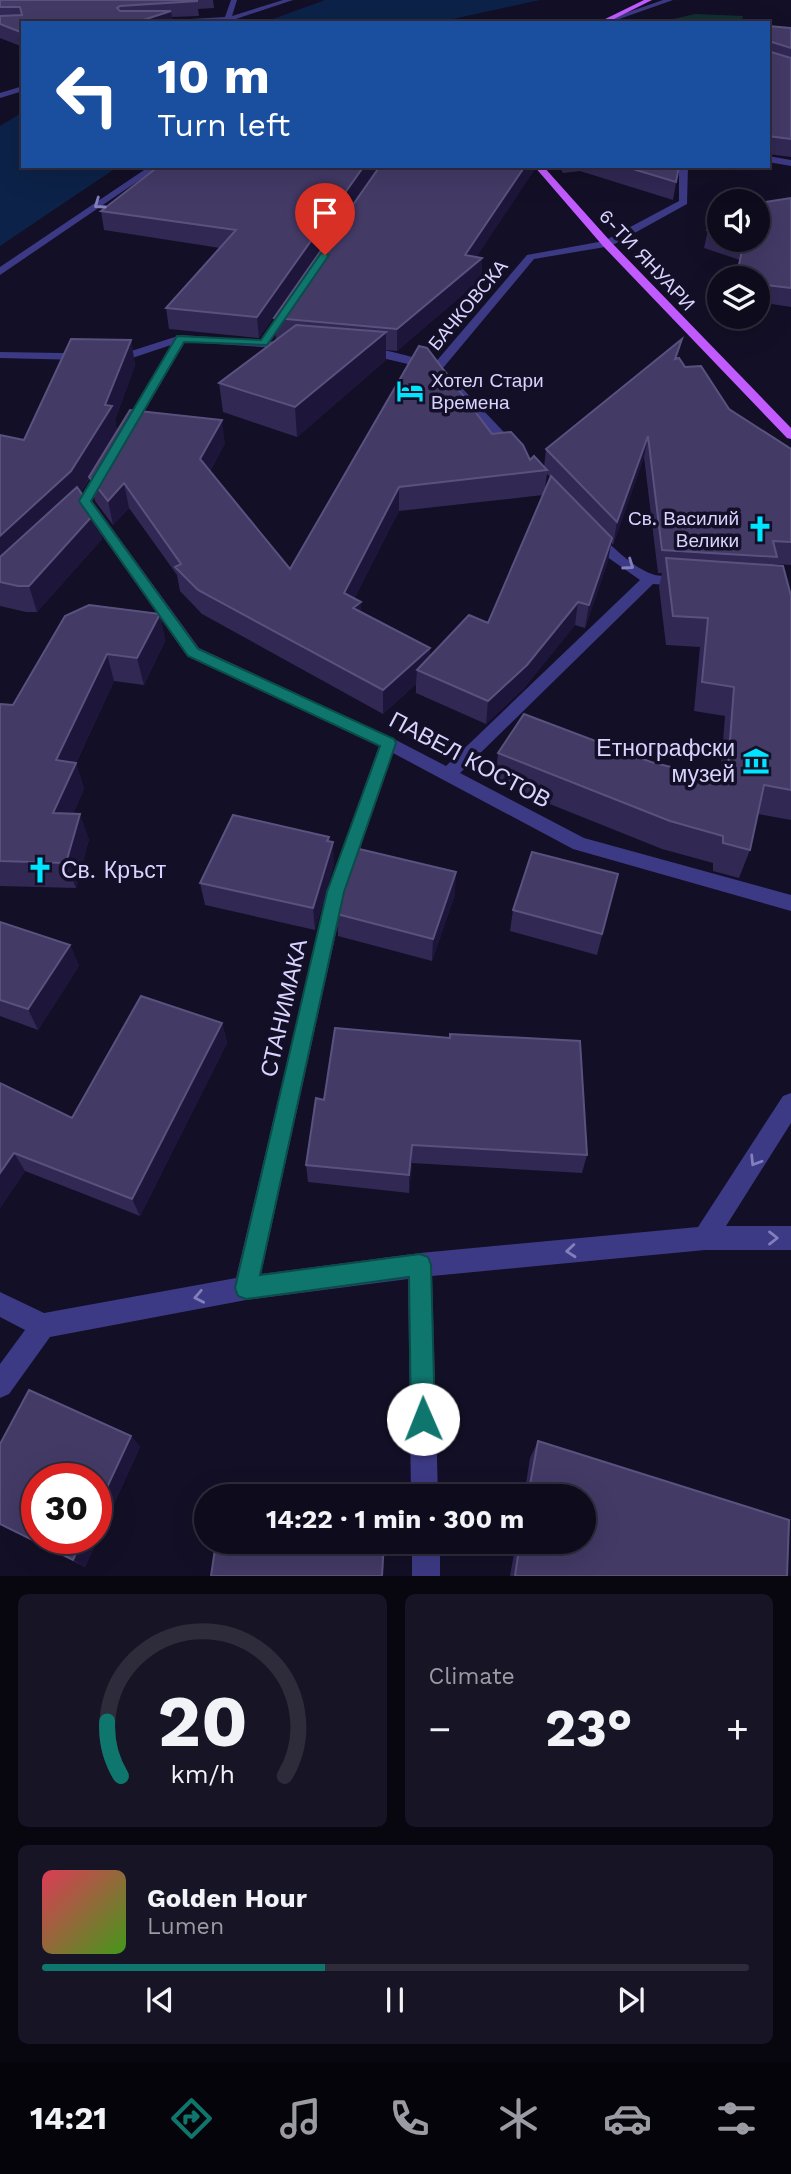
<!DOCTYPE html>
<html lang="en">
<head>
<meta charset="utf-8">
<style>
	:root { --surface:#0e0b1c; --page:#171425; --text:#f1f3f6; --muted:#9b9ba3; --line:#2e2b3b; --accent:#0f766e }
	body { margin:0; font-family:"Work Sans",sans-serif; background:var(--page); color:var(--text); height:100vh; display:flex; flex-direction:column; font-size:26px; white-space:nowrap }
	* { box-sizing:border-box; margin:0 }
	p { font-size:23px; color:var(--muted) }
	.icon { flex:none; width:38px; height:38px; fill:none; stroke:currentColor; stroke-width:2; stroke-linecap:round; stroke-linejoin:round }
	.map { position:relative; height:1576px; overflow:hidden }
	.side { display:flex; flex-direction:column; gap:18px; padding:18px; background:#08060f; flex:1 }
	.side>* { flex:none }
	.guide { position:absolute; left:21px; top:21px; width:749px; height:147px; border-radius:0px; box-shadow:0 7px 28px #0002,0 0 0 2px var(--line); background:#1a4fa0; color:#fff; overflow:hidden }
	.buttons { position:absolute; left:707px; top:189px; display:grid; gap:14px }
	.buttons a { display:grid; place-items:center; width:63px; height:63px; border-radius:50%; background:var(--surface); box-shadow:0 7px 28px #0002,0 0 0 2px var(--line); font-size:35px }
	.speed { position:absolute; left:21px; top:1463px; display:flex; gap:14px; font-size:35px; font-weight:700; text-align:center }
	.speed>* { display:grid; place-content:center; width:91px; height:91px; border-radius:50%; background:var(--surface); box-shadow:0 7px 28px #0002,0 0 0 2px var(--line); line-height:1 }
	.speed .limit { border:10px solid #d22; background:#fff; color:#111 }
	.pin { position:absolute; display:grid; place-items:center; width:60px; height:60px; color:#fff; margin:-72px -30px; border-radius:50% 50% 50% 0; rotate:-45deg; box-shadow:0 0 7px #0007 }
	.pin .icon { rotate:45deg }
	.me { position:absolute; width:77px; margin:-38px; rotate:359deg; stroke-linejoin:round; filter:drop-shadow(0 0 5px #0008) }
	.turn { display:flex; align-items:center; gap:24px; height:147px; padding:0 21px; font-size:32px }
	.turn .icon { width:91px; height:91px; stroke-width:2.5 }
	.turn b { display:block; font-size:49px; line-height:60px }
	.big { font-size:52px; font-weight:700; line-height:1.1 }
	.side .tile { flex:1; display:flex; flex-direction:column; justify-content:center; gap:10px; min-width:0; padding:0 24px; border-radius:10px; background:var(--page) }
	.side .dial { align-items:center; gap:0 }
	.dial svg { height:182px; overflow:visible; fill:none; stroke:var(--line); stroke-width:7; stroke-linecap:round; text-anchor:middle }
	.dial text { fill:var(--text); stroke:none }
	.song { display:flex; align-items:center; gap:21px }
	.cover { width:84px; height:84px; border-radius:10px; background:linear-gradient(135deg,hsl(350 70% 55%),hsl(100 70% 35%)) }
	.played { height:7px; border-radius:4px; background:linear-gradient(90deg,var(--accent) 40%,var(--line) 40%) }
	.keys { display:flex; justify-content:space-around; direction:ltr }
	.heat { display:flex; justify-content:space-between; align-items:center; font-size:38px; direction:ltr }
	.side .tiles { flex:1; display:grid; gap:18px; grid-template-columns:1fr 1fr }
	.tile:last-child { grid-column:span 2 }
	.trip { position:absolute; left:194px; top:1484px; width:402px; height:70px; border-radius:35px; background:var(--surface); box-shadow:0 7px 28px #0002,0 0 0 2px var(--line); font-weight:700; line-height:70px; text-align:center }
	.dock { display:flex; height:112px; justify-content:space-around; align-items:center; background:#06040b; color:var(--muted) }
	.dock .icon { width:49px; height:49px }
	.dock .active { color:var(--accent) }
	.dock b { font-size:32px; color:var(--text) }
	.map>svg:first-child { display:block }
	.green { fill:#12302f }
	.water { fill:#0c2248 }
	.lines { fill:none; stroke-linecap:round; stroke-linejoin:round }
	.minor { fill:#3d3a85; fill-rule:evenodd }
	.major { fill:#c25bff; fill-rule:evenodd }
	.wall { fill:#312854; fill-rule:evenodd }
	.shaded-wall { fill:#1d163a }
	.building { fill:#433a66; stroke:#5a527e; stroke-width:2 }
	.oneway { stroke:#837fbc }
	.route { fill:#0f766e; stroke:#0a4d48; stroke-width:2 }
	.labels { text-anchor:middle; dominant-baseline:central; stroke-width:7; stroke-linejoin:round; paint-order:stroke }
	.far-street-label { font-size:19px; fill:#d9d4ff; stroke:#130f26 }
	.far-poi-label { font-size:19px; fill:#d9d4ff; stroke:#130f26; text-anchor:start }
	.poi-label { font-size:23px; fill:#d9d4ff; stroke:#130f26; text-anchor:end }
	.street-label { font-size:23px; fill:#d9d4ff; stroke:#130f26 }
</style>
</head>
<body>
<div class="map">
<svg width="791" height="1576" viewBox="0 0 791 1576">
	<rect width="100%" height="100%" fill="#130f26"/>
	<path class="green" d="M 695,14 L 743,16 L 741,23 L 656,23 Z"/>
	<path class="water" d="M 325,0 L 540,0 L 435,23 L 262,23 Z
		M 23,112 L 23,166 L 119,166 L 0,246 L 0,126 Z"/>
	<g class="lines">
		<path class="minor" d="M 231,0 L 237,0 L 232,16 L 283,0 L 293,0 L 224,23 L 122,23 L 225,17 Z
			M 663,0 L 673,0 L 608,23 L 597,23 Z
			M 23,86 L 23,91 L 0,98 L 0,93 Z
			M 768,156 L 791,160 L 791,166 L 768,162 Z
			M 150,166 L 160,166 L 0,275 L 0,267 Z
			M 679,166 L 688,166 L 687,204 L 611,246 L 534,259 L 443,368 L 519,448 L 519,454 L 509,454 L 433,370 L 357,352 C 372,342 417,359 434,364 L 527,255 L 604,241 L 679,201 Z
			M 181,335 L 294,343 L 300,346 L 294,349 L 185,342 L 134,429 L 128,433 L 122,429 L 171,345 L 123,361 L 0,358 L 0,352 L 122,354 Z
			M 85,497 L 90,498 L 199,648 L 394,739 L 446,766 L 640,580 L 603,554 L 586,535 L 588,532 L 598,532 C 611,546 634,568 652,574 C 665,579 680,571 690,581 L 683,586 L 653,584 L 460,773 L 584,838 L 791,895 L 791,911 L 573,849 L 393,753 L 345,892 L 261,1274 L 420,1253 L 698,1227 L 783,1096 L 791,1093 L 791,1123 L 726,1226 L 791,1226 L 791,1250 L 705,1250 L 432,1276 L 438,1496 L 411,1496 L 408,1279 L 246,1300 L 50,1337 L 9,1394 L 0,1398 L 0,1364 L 25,1330 L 0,1317 L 0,1292 L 44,1313 L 236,1278 L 327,892 L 379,746 L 187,656 L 78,501 Z
			M 412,1542 L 440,1542 L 440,1576 L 412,1576 Z"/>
		<path class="major" d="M 644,0 L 652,0 L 606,23 L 597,23 Z
			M 534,166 L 543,166 L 611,242 L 791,428 L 791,439 L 787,438 L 603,246 Z"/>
	</g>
	<path class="wall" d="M 0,0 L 213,0 L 214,8 L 198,9 L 199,16 L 172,17 L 173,23 L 23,23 L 23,47 L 0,38 Z
		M 768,26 L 791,28 L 791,157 L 768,154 Z
		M 159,166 L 378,166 L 259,338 L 169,329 L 166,308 L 220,248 L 104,230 L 101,211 Z
		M 559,166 L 679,166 L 673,200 L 580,171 L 563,173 Z
		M 534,170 L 476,257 L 482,258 L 481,279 L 397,351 L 386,350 L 386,360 L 297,437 L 223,412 L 219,383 L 276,340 L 274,318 Z
		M 791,198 L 791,307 L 758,302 L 758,278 L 740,260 L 704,248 L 708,230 L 719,224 L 719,240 L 758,240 Z
		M 131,340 L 135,365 L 115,420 L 117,431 L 225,443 L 210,471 L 290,569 L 419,346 L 492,434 L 530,460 L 544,467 L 546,449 L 678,359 L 685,367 L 729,409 L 791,449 L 791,565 L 775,564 L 775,565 L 791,596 L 791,820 L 758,814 L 750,850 L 739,878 L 713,871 L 713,863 L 662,849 L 495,782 L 498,753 L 651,762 L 720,779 L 725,716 L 694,711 L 700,647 L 666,645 L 659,587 L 662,573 L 658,573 L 644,457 L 613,545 L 611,542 L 608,561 L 585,628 L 575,625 L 524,688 L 486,724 L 416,693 L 416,684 L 383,714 L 202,614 L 180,591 L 177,575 L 129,508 L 113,525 L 95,501 L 90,478 L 81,492 L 95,513 L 102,539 L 37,612 L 26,612 L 0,606 L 0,435 L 24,440 ZM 547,474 L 550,477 L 545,489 ZM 543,495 L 488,623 L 430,656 L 430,648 L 361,612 L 354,598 L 399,511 Z
		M 160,614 L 165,641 L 144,685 L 114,681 L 76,763 L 84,789 L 73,814 L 89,839 L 76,888 L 0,886 L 0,704 L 13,705 Z
		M 329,837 L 334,864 L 315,930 L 205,905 L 200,883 Z
		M 618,874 L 597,955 L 510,931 L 513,910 Z
		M 455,894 L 432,961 L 338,936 L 337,914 Z
		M 0,922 L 70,945 L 79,966 L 38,1030 L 0,1016 Z
		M 222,1023 L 227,1043 L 140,1216 L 25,1171 L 0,1208 L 0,1083 L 72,1118 Z
		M 316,1098 L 587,1155 L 582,1173 L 412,1163 L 409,1193 L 308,1182 L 306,1165 Z
		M 131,1436 L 140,1447 L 85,1567 L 0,1525 L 0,1444 Z
		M 538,1441 L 787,1576 L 510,1576 L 516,1542 L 584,1542 L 584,1496 L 524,1496 L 530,1458 Z"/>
	<path class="shaded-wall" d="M 171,11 L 173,23 L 134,23 Z
		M 364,166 L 378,166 L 259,338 L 257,317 Z
		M 525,166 L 534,166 L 534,170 L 468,270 L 482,258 L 481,279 L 397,351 L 397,329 L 465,255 Z
		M 386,332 L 386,360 L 297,437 L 295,407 Z
		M 682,339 L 677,360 L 675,359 Z
		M 131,340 L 135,365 L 115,420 L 117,431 L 78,497 L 0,570 L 0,536 L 105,405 Z
		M 222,420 L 225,443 L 203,483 L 200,459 Z
		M 648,436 L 644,457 L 613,545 L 617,522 Z
		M 124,483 L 129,508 L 113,525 L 108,501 Z
		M 399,487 L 399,511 L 345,618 L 344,593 Z
		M 95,513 L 102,539 L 37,612 L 29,586 Z
		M 612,538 L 608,561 L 585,628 L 589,605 Z
		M 361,602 L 362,626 L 353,608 Z
		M 578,602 L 575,625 L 524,688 L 486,724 L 488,701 Z
		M 160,614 L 165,641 L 144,685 L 137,658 Z
		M 430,648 L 429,672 L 417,670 L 416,684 L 383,714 L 383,690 Z
		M 107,654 L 114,681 L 65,786 L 56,760 Z
		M 76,763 L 84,789 L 62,839 L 53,813 Z
		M 80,814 L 89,839 L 76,888 L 66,863 Z
		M 329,837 L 330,850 L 333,842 L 334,864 L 315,930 L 313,908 Z
		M 456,872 L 455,894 L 432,961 L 433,939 Z
		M 70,945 L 79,966 L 38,1030 L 28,1009 Z
		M 222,1023 L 227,1043 L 140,1216 L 132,1199 Z
		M 412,1145 L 412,1163 L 409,1193 L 409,1175 Z
		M 14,1153 L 25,1171 L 0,1208 L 0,1173 Z
		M 131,1436 L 140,1447 L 85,1567 L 73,1560 L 83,1538 L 96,1538 L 96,1511 Z
		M 384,1542 L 383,1576 L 382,1576 Z"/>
	<path class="building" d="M 0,0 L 197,0 L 197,1 L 120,6 L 117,8 L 120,11 L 171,11 L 134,23 L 23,23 L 23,33 L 0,24 L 0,16 L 22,15 L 20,7 L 0,7 Z
		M 768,26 L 791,28 L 791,48 L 772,42 L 769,44 L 771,52 L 791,58 L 791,139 L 768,136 Z
		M 159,166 L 364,166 L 257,317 L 166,308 L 236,230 L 101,211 Z
		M 380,166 L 525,166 L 465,255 L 482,258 L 397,329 L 274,318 Z
		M 623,166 L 679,166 L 676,182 Z
		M 791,198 L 791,288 L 758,284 L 758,278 L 736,278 L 744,242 L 736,240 L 758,240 L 758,203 Z
		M 719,224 L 719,234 L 708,230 Z
		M 296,325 L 386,332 L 295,407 L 219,383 Z
		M 71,339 L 131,340 L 105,405 L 112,406 L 71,471 L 0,536 L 0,435 L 24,440 Z
		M 682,339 L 675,359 L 679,358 L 685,367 L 701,366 L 729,409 L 791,449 L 791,542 L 773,541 L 777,557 L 662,550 L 648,436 L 617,522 L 546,449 Z
		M 419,346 L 427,348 L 492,434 L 511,432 L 523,445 L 530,460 L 534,456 L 547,470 L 399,487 L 344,593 L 361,602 L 353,608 L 430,648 L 383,690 L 198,590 L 175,567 L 181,564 L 124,483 L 108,501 L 89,477 L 130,410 L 222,420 L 200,459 L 290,569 Z
		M 551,476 L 612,538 L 589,605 L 578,602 L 527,665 L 488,701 L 417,670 L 469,615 L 488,623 Z
		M 77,487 L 95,513 L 29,586 L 18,586 L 0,582 L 0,557 Z
		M 666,558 L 783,566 L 791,596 L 791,790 L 764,785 L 750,850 L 723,843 L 723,836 L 670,821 L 498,753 L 524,714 L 651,762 L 727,781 L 734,687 L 702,682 L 708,618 L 673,616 Z
		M 89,605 L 160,614 L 137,658 L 107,654 L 56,760 L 76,763 L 53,813 L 80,814 L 66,863 L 0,861 L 0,704 L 13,705 L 65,616 Z
		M 233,815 L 329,837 L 327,841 L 333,842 L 313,908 L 200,883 Z
		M 355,848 L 456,872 L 433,939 L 337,914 Z
		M 532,852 L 618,874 L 602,934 L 513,910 Z
		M 0,922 L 70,945 L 28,1009 L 0,1000 Z
		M 141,996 L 222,1023 L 132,1199 L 14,1153 L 0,1173 L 0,1083 L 72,1118 Z
		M 335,1028 L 450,1038 L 450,1034 L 580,1041 L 587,1155 L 412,1145 L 409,1175 L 306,1165 L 316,1098 L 324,1100 Z
		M 29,1390 L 131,1436 L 96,1511 L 96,1479 L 37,1479 L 37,1538 L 83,1538 L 73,1560 L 0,1524 L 0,1444 Z
		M 538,1441 L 789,1520 L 787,1576 L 515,1576 L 520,1542 L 584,1542 L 584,1496 L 528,1496 Z
		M 216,1542 L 384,1542 L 382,1576 L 211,1576 Z"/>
	<defs><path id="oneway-chevron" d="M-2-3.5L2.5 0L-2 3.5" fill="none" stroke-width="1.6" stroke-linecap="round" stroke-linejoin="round" transform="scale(1.75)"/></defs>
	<g class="oneway">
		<use href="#oneway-chevron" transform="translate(99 204) rotate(145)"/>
		<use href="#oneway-chevron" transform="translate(629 565) rotate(35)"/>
		<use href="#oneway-chevron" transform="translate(755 1161) rotate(122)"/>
		<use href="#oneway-chevron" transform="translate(773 1238)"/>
		<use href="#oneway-chevron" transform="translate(571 1251) rotate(175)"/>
		<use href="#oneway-chevron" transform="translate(199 1297) rotate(169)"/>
	</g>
	<path class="route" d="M 321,253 L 329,255 L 267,345 L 184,342 L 91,501 L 198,649 L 394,739 L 396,743 L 344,892 L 260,1275 L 420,1254 L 428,1257 L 431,1265 L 435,1419 L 432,1427 L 423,1431 L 415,1427 L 411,1419 L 409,1277 L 246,1299 L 238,1296 L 235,1288 L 327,892 L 380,746 L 188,656 L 79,501 L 177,336 L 261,340 Z"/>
	<defs>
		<g id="hotel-bare" transform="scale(2.1)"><path d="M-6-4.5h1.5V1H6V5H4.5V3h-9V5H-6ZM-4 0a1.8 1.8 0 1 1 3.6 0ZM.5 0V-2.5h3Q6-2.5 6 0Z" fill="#00e5ff" stroke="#130f26" stroke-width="2.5" paint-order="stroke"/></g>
		<g id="church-bare" transform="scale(2.1)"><path d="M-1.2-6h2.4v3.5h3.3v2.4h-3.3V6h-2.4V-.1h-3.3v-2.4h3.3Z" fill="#00e5ff" stroke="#130f26" stroke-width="2.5" paint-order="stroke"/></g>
		<g id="museum-bare" transform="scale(2.1)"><path d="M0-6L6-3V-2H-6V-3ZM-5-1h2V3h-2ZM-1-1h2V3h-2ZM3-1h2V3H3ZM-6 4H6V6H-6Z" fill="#00e5ff" stroke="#130f26" stroke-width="2.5" paint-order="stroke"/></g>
	</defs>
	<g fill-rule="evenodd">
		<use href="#hotel-bare" x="410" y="391"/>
		<use href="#church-bare" x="760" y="529"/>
		<use href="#museum-bare" x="756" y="761"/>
		<use href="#church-bare" x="40" y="870"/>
	</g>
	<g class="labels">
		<g class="far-street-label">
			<text transform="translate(647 260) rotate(47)">6-ТИ ЯНУАРИ</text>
			<text transform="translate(468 305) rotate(-50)">БАЧКОВСКА</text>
		</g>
		<g class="far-poi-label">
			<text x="431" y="380">Хотел Стари<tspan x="431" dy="22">Времена</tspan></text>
			<text x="739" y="518" text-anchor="end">Св. Василий<tspan x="739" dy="22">Велики</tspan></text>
		</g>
		<g class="poi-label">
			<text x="735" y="748">Етнографски<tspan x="735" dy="26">музей</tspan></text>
			<text x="61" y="870" text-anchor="start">Св. Кръст</text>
		</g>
		<g class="street-label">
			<text transform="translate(470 760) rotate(28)">ПАВЕЛ КОСТОВ</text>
			<text transform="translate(284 1008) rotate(-77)">СТАНИМАКА</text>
		</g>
	</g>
</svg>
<div class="buttons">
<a><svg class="icon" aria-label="sound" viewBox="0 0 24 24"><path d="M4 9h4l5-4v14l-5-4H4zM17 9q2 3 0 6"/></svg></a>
<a><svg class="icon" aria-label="layers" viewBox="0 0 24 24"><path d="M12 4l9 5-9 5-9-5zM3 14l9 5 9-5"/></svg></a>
</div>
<div class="speed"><div class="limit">30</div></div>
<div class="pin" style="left:325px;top:255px;background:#d93025"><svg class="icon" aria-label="arrive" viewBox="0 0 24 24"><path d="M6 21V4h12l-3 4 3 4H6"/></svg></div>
<svg class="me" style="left:423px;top:1419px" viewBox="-20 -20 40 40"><circle r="19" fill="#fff"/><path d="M0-13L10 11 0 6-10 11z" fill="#0f766e"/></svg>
<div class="trip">14:22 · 1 min · 300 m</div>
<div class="guide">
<div class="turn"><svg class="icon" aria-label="left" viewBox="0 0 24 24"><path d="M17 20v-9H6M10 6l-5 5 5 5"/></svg><div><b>10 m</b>Turn left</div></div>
</div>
</div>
<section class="side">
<div class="tiles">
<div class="tile dial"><svg viewBox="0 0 100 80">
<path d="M14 69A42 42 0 1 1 86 69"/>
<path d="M14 69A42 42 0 0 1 8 45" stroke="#0f766e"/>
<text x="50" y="56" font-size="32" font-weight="700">20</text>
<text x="50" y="72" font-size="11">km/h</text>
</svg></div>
<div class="tile"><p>Climate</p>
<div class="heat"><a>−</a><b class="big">23°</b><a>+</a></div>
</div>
<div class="tile">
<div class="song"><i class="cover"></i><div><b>Golden Hour</b><p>Lumen</p></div></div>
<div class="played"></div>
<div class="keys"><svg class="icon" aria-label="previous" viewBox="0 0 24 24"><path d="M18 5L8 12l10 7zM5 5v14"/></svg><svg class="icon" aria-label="pause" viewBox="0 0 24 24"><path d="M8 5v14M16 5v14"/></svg><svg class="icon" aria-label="next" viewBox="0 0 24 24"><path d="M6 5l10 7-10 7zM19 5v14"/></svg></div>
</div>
</div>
</section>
<nav class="dock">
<b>14:21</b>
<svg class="icon active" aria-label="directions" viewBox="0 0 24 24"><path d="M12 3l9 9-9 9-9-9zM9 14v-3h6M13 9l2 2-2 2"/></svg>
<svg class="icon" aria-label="music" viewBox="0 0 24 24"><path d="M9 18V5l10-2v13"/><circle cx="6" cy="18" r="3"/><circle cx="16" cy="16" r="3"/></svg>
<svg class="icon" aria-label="phone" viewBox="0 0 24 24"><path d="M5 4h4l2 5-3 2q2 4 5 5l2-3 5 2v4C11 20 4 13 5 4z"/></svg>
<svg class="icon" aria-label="climate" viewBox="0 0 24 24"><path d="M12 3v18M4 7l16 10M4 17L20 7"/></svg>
<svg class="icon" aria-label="car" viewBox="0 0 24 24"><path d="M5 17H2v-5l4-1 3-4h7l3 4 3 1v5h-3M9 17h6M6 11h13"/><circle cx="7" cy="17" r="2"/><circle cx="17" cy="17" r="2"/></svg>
<svg class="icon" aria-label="filters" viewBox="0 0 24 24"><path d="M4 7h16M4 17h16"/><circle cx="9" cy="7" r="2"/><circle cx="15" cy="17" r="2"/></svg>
</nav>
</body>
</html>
